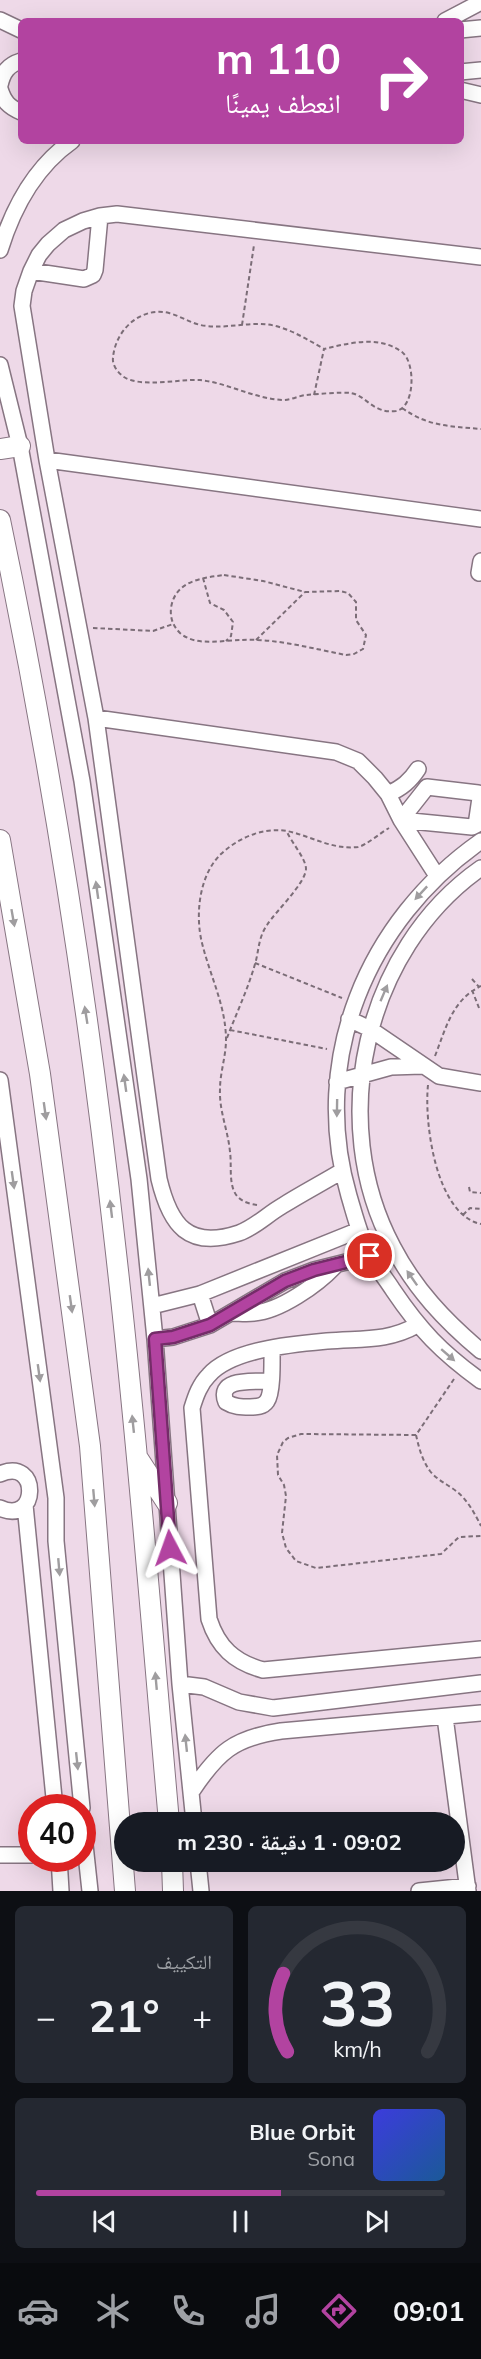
<!DOCTYPE html>
<html lang="ar">
<head>
<meta charset="utf-8">
<style>
	:root { --surface:#171b24; --page:#242831; --text:#f1f3f6; --muted:#9ea1a6; --line:#363941; --accent:#b243a0 }
	body { margin:0; font-family:Mulish,"Noto Naskh Arabic",sans-serif; background:var(--page); color:var(--text); direction:rtl; height:100vh; display:flex; flex-direction:column; font-size:22px; white-space:nowrap }
	* { box-sizing:border-box; margin:0 }
	p { font-size:20px; color:var(--muted) }
	.icon { flex:none; width:33px; height:33px; fill:none; stroke:currentColor; stroke-width:2; stroke-linecap:round; stroke-linejoin:round }
	.map { position:relative; height:1891px; overflow:hidden; direction:ltr }
	.side { display:flex; flex-direction:column; gap:15px; padding:15px; background:#0d0f14; flex:1 }
	.side>* { flex:none }
	.guide { position:absolute; left:18px; top:18px; width:446px; height:126px; border-radius:9px; box-shadow:0 6px 24px #0002; direction:rtl; background:#b243a0; color:#fff; overflow:hidden }
	.speed { position:absolute; left:18px; top:1794px; display:flex; gap:12px; font-size:30px; font-weight:700; text-align:center }
	.speed>* { display:grid; place-content:center; width:78px; height:78px; border-radius:50%; background:var(--surface); box-shadow:0 6px 24px #0002; line-height:1 }
	.speed .limit { border:9px solid #d22; background:#fff; color:#111 }
	.pin { position:absolute; display:grid; place-items:center; width:51px; height:51px; color:#fff; margin:-26px; border:3px solid #fff; border-radius:50%; box-shadow:0 2px 6px #0007 }
	.me { position:absolute; width:66px; margin:-33px; rotate:356deg; stroke-linejoin:round; filter:drop-shadow(0 0 4px #0008) }
	.turn { display:flex; align-items:center; gap:21px; height:126px; padding:0 24px; font-size:27px }
	.turn .icon { width:78px; height:78px; stroke-width:2.5 }
	.turn b { display:block; font-size:42px; line-height:51px }
	.big { font-size:45px; font-weight:700; line-height:1.1 }
	.side .card { flex:1; display:flex; flex-direction:column; justify-content:center; gap:9px; min-width:0; padding:0 21px; border-radius:9px; background:var(--page) }
	.side .dial { align-items:center; gap:0 }
	.dial svg { height:156px; overflow:visible; fill:none; stroke:var(--line); stroke-width:7; stroke-linecap:round; text-anchor:middle }
	.dial text { fill:var(--text); stroke:none }
	.song { display:flex; align-items:center; gap:18px }
	.cover { width:72px; height:72px; border-radius:9px; background:linear-gradient(135deg,hsl(240 70% 55%),hsl(210 70% 35%)) }
	.played { height:6px; border-radius:3px; background:linear-gradient(90deg,var(--accent) 60%,var(--line) 60%) }
	.keys { display:flex; justify-content:space-around; direction:ltr }
	.heat { display:flex; justify-content:space-between; align-items:center; font-size:33px; direction:ltr }
	.side .tiles { flex:1; display:grid; gap:15px; grid-template-columns:1fr 1fr }
	.card:last-child { grid-column:span 2 }
	.trip { position:absolute; left:114px; top:1812px; width:351px; height:60px; border-radius:30px; background:var(--surface); box-shadow:0 6px 24px #0002; font-weight:700; line-height:60px; text-align:center; direction:rtl }
	.tabs { display:flex; height:96px; justify-content:space-around; align-items:center; background:#090b0e; color:var(--muted) }
	.tabs .icon { width:42px; height:42px }
	.tabs .current { color:var(--accent) }
	.tabs b { font-size:27px; color:var(--text) }
	.map>svg:first-child { display:block }
	.lines { fill:none; stroke-linecap:round; stroke-linejoin:round }
	.minor-casing { stroke:#877582; stroke-width:18 }
	.major-casing { stroke:#877582; stroke-width:22 }
	.path { stroke:#7b6d77; stroke-width:2; stroke-dasharray:4.5 3; stroke-linecap:butt }
	.minor { stroke:#fff; stroke-width:15 }
	.major { stroke:#fff; stroke-width:20 }
	.oneway { fill:#9f9d9f }
	.route-casing { stroke:#742c68; stroke-width:15 }
	.route { stroke:#b243a0; stroke-width:10 }
</style>
</head>
<body>
<div class="map">
<svg width="481" height="1891" viewBox="0 0 481 1891">
	<rect width="100%" height="100%" fill="#eed9e8"/>
	<g class="lines">
		<g class="minor-casing">
			<path id="minor" d="M 0,20 L 21,30
				M 445,21 L 481,2
				M 460,30 L 481,28
				M 460,72 L 481,70
				M 0,85 C 3,72 8,65 21,61
				M 0,89 C 4,102 9,107 21,112
				M 460,90 L 481,95
				M 0,250 C 13,208 35,167 72,141
				M 31,271 L 84,279 L 93,275 L 95,270 L 100,216
				M 0,365 L 20,446 L 82,781 L 139,1179 L 155,1339 L 180,1684 L 194,1822
				M 47,460 L 481,519
				M 479,573 L 481,561
				M 96,718 L 336,752 L 358,761 L 375,778 L 388,794 L 401,820 L 437,876
				M 427,787 L 478,793 L 480,798 L 476,825 L 472,827 L 401,820 Z
				M 388,794 C 402,788 410,781 418,769
				M 481,841 C 367,921 309,1059 349,1196 C 355,1216 360,1237 370,1256 C 377,1268 386,1279 393,1290 C 420,1330 441,1352 481,1381
				M 481,868 C 364,950 326,1122 393,1247 C 415,1289 445,1321 481,1351
				M 349,1019 L 370,1029 L 439,1076 L 481,1083
				M 0,1080 L 56,1498 L 56,1541 L 82,1808
				M 337,1082 L 391,1067 L 422,1066
				M 342,1171 C 322,1183 301,1194 282,1206 C 268,1214 254,1228 239,1233 C 188,1250 170,1225 159,1179 L 96,718 L 47,460 L 22,306 L 24,291 L 31,271 L 39,255 L 48,244 L 64,230 L 83,221 L 100,216 L 117,214 L 481,257
				M 200,1294 L 210,1325
				M 152,1306 L 200,1294 L 359,1230
				M 231,1313 C 239,1313 247,1314 254,1313 C 280,1311 317,1285 335,1266
				M 417,1325 C 388,1342 359,1338 327,1341 C 294,1344 232,1349 209,1375 C 200,1384 196,1395 192,1408 L 209,1619 C 218,1647 234,1662 263,1670 L 481,1649
				M 155,1339 L 173,1337 L 210,1325 L 285,1281 L 314,1270 L 370,1256
				M 270,1381 C 255,1382 216,1377 226,1402 C 234,1407 241,1407 250,1407 C 256,1407 263,1407 267,1401 C 273,1393 272,1359 272,1348
				M 0,1474 C 40,1456 39,1526 0,1508
				M 25,1505 L 55,1808
				M 180,1684 L 204,1687 L 239,1702 L 273,1708 L 481,1683
				M 445,1717 L 468,1891
				M 192,1791 C 218,1752 234,1738 281,1731 L 481,1713
				M 82,1817 L 90,1891
				M 0,1855 L 32,1855
				M 59,1858 L 61,1891
				M 198,1862 L 201,1891
				M 419,1891 L 468,1886"/>
		</g>
		<g class="major-casing">
			<path id="major" d="M 0,449 L 20,446
				M 0,520 C 50,759 88,1001 115,1244 C 137,1436 152,1630 169,1822
				M 0,840 L 40,1074 L 90,1446 L 125,1891
				M 137,1457 L 167,1503
				M 172,1862 L 173,1891"/>
		</g>
		<path class="path" d="M 242,325 L 254,245
			M 314,395 L 324,349 C 349,343 379,335 402,352 C 416,363 415,408 396,411 C 373,414 367,396 351,393 C 338,392 318,394 306,395 C 298,396 291,400 283,400 C 255,399 228,383 200,380 C 179,379 141,388 124,377 C 118,373 112,365 113,358 C 115,330 141,306 169,313 C 183,317 193,325 207,326 C 224,328 240,324 257,324 C 281,323 303,337 324,349
			M 402,408 C 429,427 450,426 481,429
			M 224,575 L 263,581 L 305,592 L 340,591 L 348,593 L 356,602 L 356,620 L 366,635 L 363,649 L 354,654 L 346,655 C 314,649 275,638 242,640 C 223,640 196,647 180,633 C 173,626 170,618 171,608 C 175,581 201,578 224,575 Z
			M 203,578 L 210,603 L 224,610 L 233,622 L 231,636 L 226,641
			M 93,628 L 153,631 L 173,624
			M 256,640 L 305,592
			M 255,963 L 342,998
			M 472,979 L 479,987
			M 472,990 L 479,1008
			M 230,1030 L 327,1049
			M 227,1038 C 236,1014 248,989 255,964 C 259,951 258,938 267,925 C 276,911 305,884 306,869 C 306,859 292,843 287,832
			M 435,1056 C 446,1028 452,1000 481,986
			M 428,1085 C 424,1123 436,1215 481,1224
			M 469,1187 L 470,1192 L 481,1193
			M 257,1205 C 250,1204 242,1202 237,1196 C 228,1185 232,1165 230,1152 C 228,1130 219,1111 220,1089 C 220,1073 226,1056 226,1040 C 226,1006 210,976 202,943 C 195,915 199,875 221,854 C 238,838 263,827 287,831 C 311,836 332,850 358,847 C 367,845 380,833 389,828
			M 463,1215 L 470,1208 L 481,1209
			M 454,1379 L 416,1435 C 419,1448 422,1460 430,1471 C 437,1480 447,1484 456,1491 C 467,1499 475,1514 481,1526
			M 416,1435 L 301,1434 L 288,1438 L 283,1442 L 277,1455 L 278,1475 L 284,1485 L 286,1496 L 282,1533 L 286,1548 L 296,1561 L 316,1568 L 441,1554 L 459,1537 L 481,1536"/>
		<use href="#minor" class="minor"/>
		<use href="#major" class="major"/>
	</g>
	<defs><path id="oneway-solid" d="M-6-.8H1V-3.2L6.5 0L1 3.2V.8H-6Z" transform="scale(1.5)"/></defs>
	<g class="oneway">
		<use href="#oneway-solid" transform="translate(97 890) rotate(-98)"/>
		<use href="#oneway-solid" transform="translate(421 893) rotate(133)"/>
		<use href="#oneway-solid" transform="translate(13 918) rotate(80)"/>
		<use href="#oneway-solid" transform="translate(384 993) rotate(-67)"/>
		<use href="#oneway-solid" transform="translate(86 1015) rotate(-99)"/>
		<use href="#oneway-solid" transform="translate(125 1083) rotate(-98)"/>
		<use href="#oneway-solid" transform="translate(337 1108) rotate(91)"/>
		<use href="#oneway-solid" transform="translate(45 1111) rotate(82)"/>
		<use href="#oneway-solid" transform="translate(13 1180) rotate(82)"/>
		<use href="#oneway-solid" transform="translate(111 1209) rotate(-97)"/>
		<use href="#oneway-solid" transform="translate(149 1277) rotate(-96)"/>
		<use href="#oneway-solid" transform="translate(412 1278) rotate(-125)"/>
		<use href="#oneway-solid" transform="translate(71 1304) rotate(82)"/>
		<use href="#oneway-solid" transform="translate(448 1355) rotate(41)"/>
		<use href="#oneway-solid" transform="translate(39 1373) rotate(82)"/>
		<use href="#oneway-solid" transform="translate(133 1424) rotate(-96)"/>
		<use href="#oneway-solid" transform="translate(94 1498) rotate(85)"/>
		<use href="#oneway-solid" transform="translate(59 1567) rotate(85)"/>
		<use href="#oneway-solid" transform="translate(156 1681) rotate(-95)"/>
		<use href="#oneway-solid" transform="translate(186 1743) rotate(-96)"/>
		<use href="#oneway-solid" transform="translate(77 1761) rotate(84)"/>
	</g>
	<g class="lines">
		<g class="route-casing">
			<path id="route" d="M 170,1548 L 155,1339 L 173,1337 L 210,1325 L 285,1281 L 314,1270 L 370,1256"/>
		</g>
		<use href="#route" class="route"/>
	</g>
</svg>
<div class="speed"><div class="limit">40</div></div>
<div class="pin" style="left:370px;top:1256px;background:#d93025"><svg class="icon" aria-label="arrive" viewBox="0 0 24 24"><path d="M6 21V4h12l-3 4 3 4H6"/></svg></div>
<svg class="me" style="left:170px;top:1548px" viewBox="-20 -20 40 40"><path d="M0-17L14 15 0 8-14 15z" fill="#b243a0" stroke="#fff" stroke-width="4"/></svg>
<div class="trip">09:02 · 1 دقيقة · 230 m</div>
<div class="guide">
<div class="turn"><svg class="icon" aria-label="right" viewBox="0 0 24 24"><path d="M7 20v-9h11M14 6l5 5-5 5"/></svg><div><b>110 m</b>انعطف يمينًا</div></div>
</div>
</div>
<section class="side">
<div class="tiles">
<div class="card dial"><svg viewBox="0 0 100 80">
<path d="M14 69A42 42 0 1 1 86 69"/>
<path d="M14 69A42 42 0 0 1 12 29" stroke="#b243a0"/>
<text x="50" y="56" font-size="32" font-weight="700">33</text>
<text x="50" y="72" font-size="11">km/h</text>
</svg></div>
<div class="card"><p>التكييف</p>
<div class="heat"><a>−</a><b class="big">21°</b><a>+</a></div>
</div>
<div class="card">
<div class="song"><i class="cover"></i><div><b>Blue Orbit</b><p>Sona</p></div></div>
<div class="played"></div>
<div class="keys"><svg class="icon" aria-label="previous" viewBox="0 0 24 24"><path d="M18 5L8 12l10 7zM5 5v14"/></svg><svg class="icon" aria-label="pause" viewBox="0 0 24 24"><path d="M8 5v14M16 5v14"/></svg><svg class="icon" aria-label="next" viewBox="0 0 24 24"><path d="M6 5l10 7-10 7zM19 5v14"/></svg></div>
</div>
</div>
</section>
<nav class="tabs">
<b>09:01</b>
<svg class="icon current" aria-label="directions" viewBox="0 0 24 24"><path d="M12 3l9 9-9 9-9-9zM9 14v-3h6M13 9l2 2-2 2"/></svg>
<svg class="icon" aria-label="music" viewBox="0 0 24 24"><path d="M9 18V5l10-2v13"/><circle cx="6" cy="18" r="3"/><circle cx="16" cy="16" r="3"/></svg>
<svg class="icon" aria-label="phone" viewBox="0 0 24 24"><path d="M5 4h4l2 5-3 2q2 4 5 5l2-3 5 2v4C11 20 4 13 5 4z"/></svg>
<svg class="icon" aria-label="climate" viewBox="0 0 24 24"><path d="M12 3v18M4 7l16 10M4 17L20 7"/></svg>
<svg class="icon" aria-label="car" viewBox="0 0 24 24"><path d="M5 17H2v-5l4-1 3-4h7l3 4 3 1v5h-3M9 17h6M6 11h13"/><circle cx="7" cy="17" r="2"/><circle cx="17" cy="17" r="2"/></svg>
</nav>
</body>
</html>
